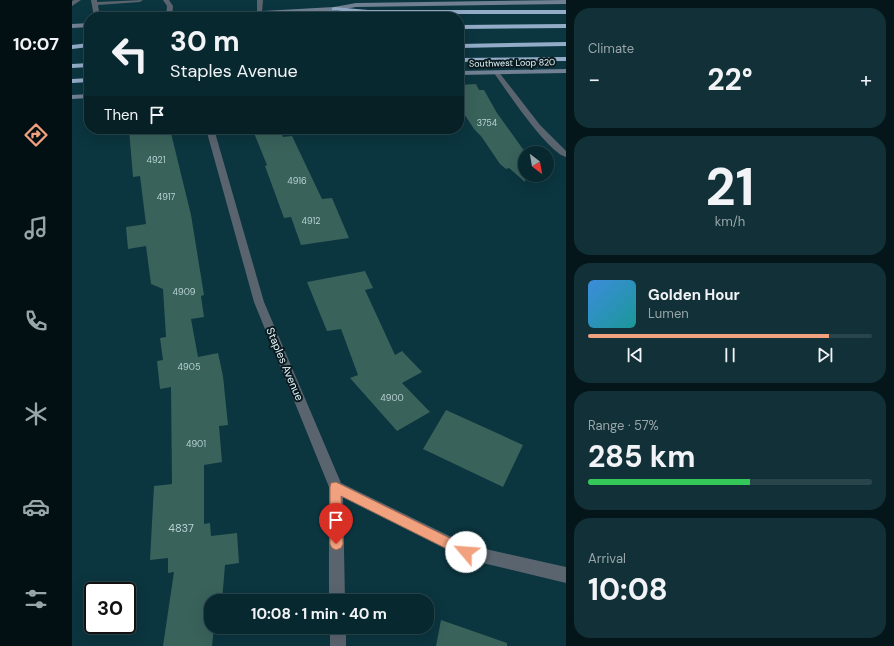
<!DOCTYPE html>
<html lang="en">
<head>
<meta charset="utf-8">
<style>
	:root { --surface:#08282f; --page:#113037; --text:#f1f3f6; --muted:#98a6aa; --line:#29444b; --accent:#f2a17e }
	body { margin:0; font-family:"DM Sans",sans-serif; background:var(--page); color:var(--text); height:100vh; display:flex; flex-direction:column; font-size:15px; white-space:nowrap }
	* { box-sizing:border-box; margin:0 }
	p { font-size:13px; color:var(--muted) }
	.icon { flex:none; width:22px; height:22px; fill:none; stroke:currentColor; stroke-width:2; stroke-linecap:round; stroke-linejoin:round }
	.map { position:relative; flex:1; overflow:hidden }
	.panel { display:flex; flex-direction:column; gap:8px; padding:8px; background:#04161a; width:328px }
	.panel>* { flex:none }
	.banner { position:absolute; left:12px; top:12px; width:380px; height:122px; border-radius:16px; box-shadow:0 4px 16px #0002,0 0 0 1px var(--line); background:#08282f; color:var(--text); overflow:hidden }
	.needle { width:26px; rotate:149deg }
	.buttons { position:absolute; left:446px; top:146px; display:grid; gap:8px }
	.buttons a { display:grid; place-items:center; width:36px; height:36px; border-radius:50%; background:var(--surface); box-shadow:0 4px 16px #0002,0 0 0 1px var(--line); font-size:20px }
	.speed { position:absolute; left:12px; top:582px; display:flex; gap:8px; font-size:20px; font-weight:700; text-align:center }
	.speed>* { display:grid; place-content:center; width:52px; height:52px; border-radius:50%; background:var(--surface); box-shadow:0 4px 16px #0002,0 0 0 1px var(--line); line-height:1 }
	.speed .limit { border:2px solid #111; border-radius:6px; background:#fff; color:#111 }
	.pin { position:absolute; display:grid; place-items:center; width:34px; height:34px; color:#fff; margin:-41px -17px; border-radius:50% 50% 50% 0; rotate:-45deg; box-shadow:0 0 4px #0007 }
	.pin .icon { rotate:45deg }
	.me { position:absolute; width:44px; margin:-22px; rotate:297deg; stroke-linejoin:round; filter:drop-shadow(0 0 3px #0008) }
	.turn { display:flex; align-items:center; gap:14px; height:84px; padding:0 20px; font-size:18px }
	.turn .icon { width:52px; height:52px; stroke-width:2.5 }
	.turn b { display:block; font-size:28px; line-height:34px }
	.then { display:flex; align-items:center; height:38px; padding:0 20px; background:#0003; gap:8px; font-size:15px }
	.big { font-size:30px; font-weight:700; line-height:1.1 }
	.panel .card { flex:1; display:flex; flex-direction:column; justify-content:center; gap:6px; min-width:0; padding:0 14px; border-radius:16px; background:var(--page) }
	.panel .dial { align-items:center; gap:0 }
	.dial b { font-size:52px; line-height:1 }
	.song { display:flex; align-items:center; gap:12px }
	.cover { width:48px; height:48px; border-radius:6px; background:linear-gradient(135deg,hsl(210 70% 55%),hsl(180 70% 35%)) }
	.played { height:4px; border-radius:2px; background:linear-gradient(90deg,var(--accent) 85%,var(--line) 85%) }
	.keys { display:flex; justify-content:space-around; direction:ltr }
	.heat { display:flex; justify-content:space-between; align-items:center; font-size:22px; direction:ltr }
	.charge { height:6px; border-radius:3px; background:linear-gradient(90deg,#34c759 57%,var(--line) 0) }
	.trip { position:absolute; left:132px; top:594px; width:230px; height:40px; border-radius:16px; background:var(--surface); box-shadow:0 4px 16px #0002,0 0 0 1px var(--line); font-weight:700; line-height:40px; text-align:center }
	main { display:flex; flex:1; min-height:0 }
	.dock { display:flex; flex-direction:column; width:72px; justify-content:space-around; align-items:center; background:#031013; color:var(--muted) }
	.dock .icon { width:28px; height:28px }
	.dock .selected { color:var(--accent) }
	.dock b { font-size:18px; color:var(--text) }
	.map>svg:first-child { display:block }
	.building { fill:#39625b }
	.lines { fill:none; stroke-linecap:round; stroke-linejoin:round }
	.service { fill:#5a646f; fill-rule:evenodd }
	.minor { fill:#5a646f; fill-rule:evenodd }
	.secondary { fill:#718193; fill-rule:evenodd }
	.motorway { fill:#93acc7; fill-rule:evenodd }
	.route { fill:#f2a17e; stroke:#9d6952 }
	.labels { text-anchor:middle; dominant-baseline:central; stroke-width:4; stroke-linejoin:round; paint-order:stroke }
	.far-street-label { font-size:9px; fill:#e2f7fd; stroke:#0a1a1e }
	.number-label { font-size:9px; fill:#b8d2d4 }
	.street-label { font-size:11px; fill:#e2f7fd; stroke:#0a1a1e }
	.near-number-label { font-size:11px; fill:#b8d2d4 }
</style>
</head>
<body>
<main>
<nav class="dock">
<b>10:07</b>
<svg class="icon selected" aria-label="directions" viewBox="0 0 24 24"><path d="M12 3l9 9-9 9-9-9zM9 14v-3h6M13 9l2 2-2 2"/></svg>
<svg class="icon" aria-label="music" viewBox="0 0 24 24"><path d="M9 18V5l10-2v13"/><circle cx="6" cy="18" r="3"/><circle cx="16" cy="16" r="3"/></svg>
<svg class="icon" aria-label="phone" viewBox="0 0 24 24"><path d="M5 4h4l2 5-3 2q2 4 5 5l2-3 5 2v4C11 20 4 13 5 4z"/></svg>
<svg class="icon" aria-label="climate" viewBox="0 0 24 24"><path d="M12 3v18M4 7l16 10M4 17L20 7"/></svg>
<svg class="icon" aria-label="car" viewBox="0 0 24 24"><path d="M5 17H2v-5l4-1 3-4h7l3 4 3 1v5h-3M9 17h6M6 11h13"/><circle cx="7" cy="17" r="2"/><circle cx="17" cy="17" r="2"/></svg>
<svg class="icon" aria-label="filters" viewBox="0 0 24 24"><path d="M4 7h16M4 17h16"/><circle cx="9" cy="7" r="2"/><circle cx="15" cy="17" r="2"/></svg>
</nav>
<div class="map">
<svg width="494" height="646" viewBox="0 0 494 646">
	<rect width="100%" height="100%" fill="#0b353f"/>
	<path class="building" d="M 404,84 L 407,90 L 412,90 L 425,113 L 453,152 L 453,182 L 437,168 L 434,169 L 428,164 L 409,136 L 402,129 L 387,106 L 387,85 Z
		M 57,129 L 98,129 L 119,215 L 132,295 L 129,296 L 132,317 L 119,319 L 126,357 L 146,353 L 151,376 L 156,425 L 147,426 L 150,462 L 132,465 L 132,524 L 138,523 L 139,536 L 165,533 L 167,563 L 153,565 L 150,601 L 139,601 L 139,627 L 142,627 L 140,646 L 91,646 L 102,572 L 96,573 L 96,558 L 78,560 L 82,486 L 100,484 L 99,387 L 88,389 L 85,361 L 91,360 L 88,338 L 94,337 L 91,289 L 79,284 L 74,246 L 56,249 L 54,227 L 74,224 L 68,176 L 61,177 Z
		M 207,129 L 211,137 L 220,136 L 250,199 L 260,198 L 277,238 L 229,245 L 219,217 L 212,218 L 193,166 L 195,165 L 182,133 Z
		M 293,271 L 301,288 L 293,290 L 323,355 L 330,351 L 350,372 L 330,383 L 358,412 L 325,431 L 278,378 L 286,375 L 269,329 L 255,331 L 235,282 Z
		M 374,410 L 451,445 L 431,487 L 351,449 Z
		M 369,620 L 435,643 L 435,646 L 364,646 Z"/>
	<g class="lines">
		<path class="service" d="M 2,0 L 9,0 L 0,6 L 0,1 Z
			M 19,0 L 25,0 L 25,2 L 71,0 L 68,2 L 26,5 L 28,17 L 22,17 Z
			M 91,0 L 97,0 L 101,6 L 100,17 L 94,17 L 95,6 Z"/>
		<path class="minor" d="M 185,0 L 191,0 L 190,13 L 185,12 Z
			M 422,71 L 426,71 L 468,125 L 494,151 L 494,157 C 476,153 434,90 422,73 Z
			M 134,129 L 142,129 L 192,302 L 269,483 L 396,545 L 494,567 L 494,583 L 394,559 L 271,497 L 273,601 L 257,601 L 257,487 L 182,302 Z
			M 258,627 L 274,627 L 274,646 L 258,646 Z"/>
		<path class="secondary" d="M 494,0 L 494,4 L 284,7 L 262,11 L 150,17 L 116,17 L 119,15 L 262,7 L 284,3 Z
			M 17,23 L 17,27 L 0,28 L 0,24 Z
			M 494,69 L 494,73 L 387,75 L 387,71 Z
			M 17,94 L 17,98 L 0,99 L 0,95 Z"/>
		<path class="motorway" d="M 262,7 L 296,10 L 494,10 L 494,14 L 296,14 L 260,10 L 260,8 Z
			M 494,24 L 494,28 L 387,29 L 387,25 Z
			M 494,42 L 494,46 L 387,48 L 387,44 Z
			M 17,43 L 17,47 L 0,49 L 0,45 Z
			M 494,57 L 494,61 L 387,62 L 387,58 Z
			M 17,63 L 17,67 L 0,68 L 0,64 Z
			M 17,78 L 17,82 L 0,83 L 0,79 Z"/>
	</g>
	<path class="route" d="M 264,482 L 398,548 L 400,552 L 398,556 L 394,558 L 389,556 L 269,496 L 271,544 L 269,548 L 264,550 L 260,548 L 258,544 L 258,487 L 259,483 Z"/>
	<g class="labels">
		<g class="far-street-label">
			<text transform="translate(440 63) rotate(-1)">Southwest Loop 820</text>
		</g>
		<g class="number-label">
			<text x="415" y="123">3754</text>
			<text x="84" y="160">4921</text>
			<text x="225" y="181">4916</text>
			<text x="94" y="197">4917</text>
			<text x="239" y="221">4912</text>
			<text x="112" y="292">4909</text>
			<text x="117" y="367">4905</text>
			<text x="320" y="398">4900</text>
			<text x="124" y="444">4901</text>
		</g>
		<g class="street-label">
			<text transform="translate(213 364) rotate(67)">Staples Avenue</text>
		</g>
		<g class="near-number-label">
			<text x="109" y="528">4837</text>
		</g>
	</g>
</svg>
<div class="buttons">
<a><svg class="needle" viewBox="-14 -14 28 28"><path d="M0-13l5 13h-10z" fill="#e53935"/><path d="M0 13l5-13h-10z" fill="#98a6aa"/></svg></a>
</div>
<div class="speed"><div class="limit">30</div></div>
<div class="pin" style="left:264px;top:544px;background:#d93025"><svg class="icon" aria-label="arrive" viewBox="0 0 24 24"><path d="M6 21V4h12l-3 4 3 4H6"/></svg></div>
<svg class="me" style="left:394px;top:552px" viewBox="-20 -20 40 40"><circle r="19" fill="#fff"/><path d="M0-13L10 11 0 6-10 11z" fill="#f2a17e"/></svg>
<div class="trip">10:08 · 1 min · 40 m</div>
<div class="banner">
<div class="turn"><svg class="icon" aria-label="left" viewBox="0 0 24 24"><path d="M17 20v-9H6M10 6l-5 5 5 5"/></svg><div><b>30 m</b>Staples Avenue</div></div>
<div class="then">Then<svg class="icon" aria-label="arrive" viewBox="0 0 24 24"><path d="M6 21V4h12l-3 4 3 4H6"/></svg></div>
</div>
</div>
<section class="panel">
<div class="card"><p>Climate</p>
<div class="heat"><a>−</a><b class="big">22°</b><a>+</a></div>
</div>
<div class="card dial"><b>21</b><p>km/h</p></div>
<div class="card">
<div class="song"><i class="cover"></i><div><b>Golden Hour</b><p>Lumen</p></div></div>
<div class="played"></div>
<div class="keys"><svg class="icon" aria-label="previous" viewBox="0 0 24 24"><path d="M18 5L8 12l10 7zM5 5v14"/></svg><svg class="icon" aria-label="pause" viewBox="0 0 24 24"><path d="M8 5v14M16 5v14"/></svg><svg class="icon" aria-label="next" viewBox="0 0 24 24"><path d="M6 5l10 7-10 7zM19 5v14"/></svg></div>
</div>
<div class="card"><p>Range · 57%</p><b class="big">285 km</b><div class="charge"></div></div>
<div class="card"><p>Arrival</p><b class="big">10:08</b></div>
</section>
</main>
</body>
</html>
